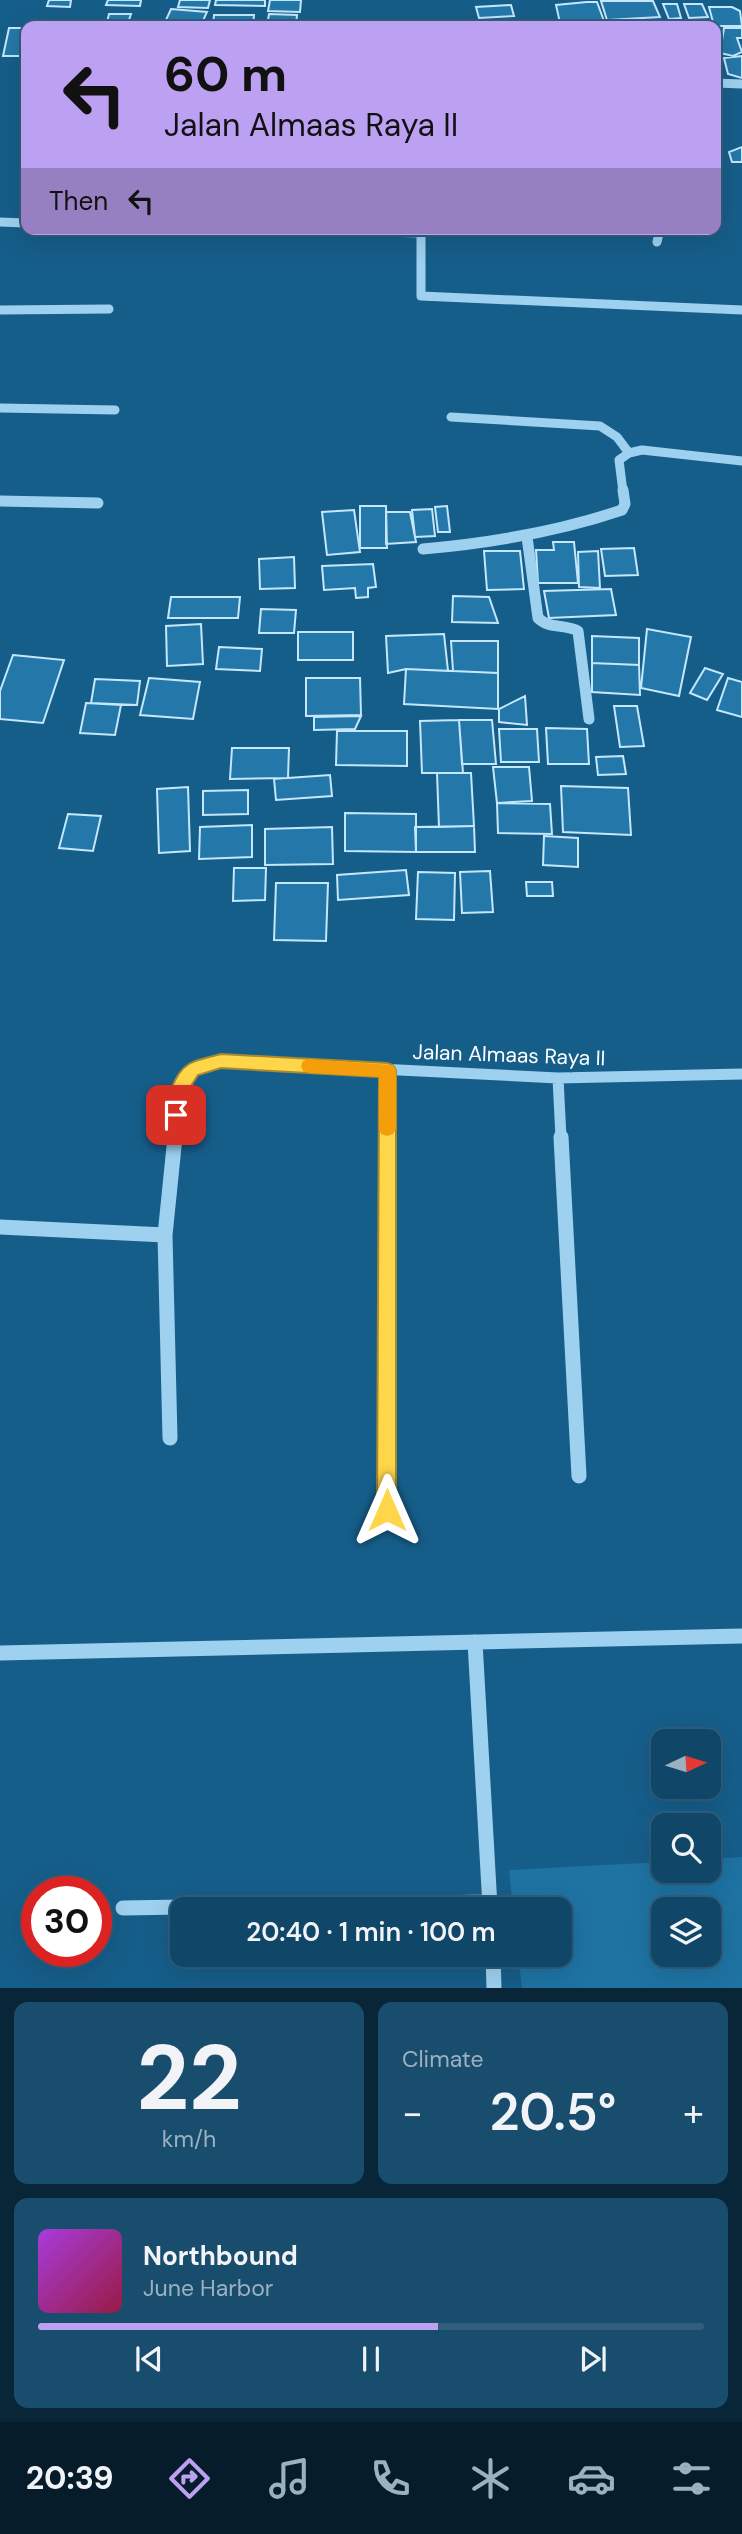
<!DOCTYPE html>
<html lang="en">
<head>
<meta charset="utf-8">
<style>
	:root { --surface:#104668; --page:#194d6e; --text:#f1f3f6; --muted:#9cb1c0; --line:#305e7c; --accent:#bca0f2 }
	body { margin:0; font-family:"DM Sans",sans-serif; background:var(--page); color:var(--text); height:100vh; display:flex; flex-direction:column; font-size:26px; white-space:nowrap }
	* { box-sizing:border-box; margin:0 }
	p { font-size:23px; color:var(--muted) }
	.icon { flex:none; width:38px; height:38px; fill:none; stroke:currentColor; stroke-width:2; stroke-linecap:round; stroke-linejoin:round }
	.map { position:relative; height:1988px; overflow:hidden }
	.details { display:flex; flex-direction:column; gap:14px; padding:14px; background:#092639; flex:1 }
	.details>* { flex:none }
	.hud { position:absolute; left:21px; top:21px; width:700px; height:214px; border-radius:14px; box-shadow:0 7px 28px #0002,0 0 0 2px var(--line); background:#bca0f2; color:#111; overflow:hidden }
	.needle { width:46px; rotate:86deg }
	.controls { position:absolute; left:651px; top:1729px; display:grid; gap:14px }
	.controls a { display:grid; place-items:center; width:70px; height:70px; border-radius:14px; background:var(--surface); box-shadow:0 7px 28px #0002,0 0 0 2px var(--line); font-size:35px }
	.speed { position:absolute; left:21px; top:1876px; display:flex; gap:14px; font-size:35px; font-weight:700; text-align:center }
	.speed>* { display:grid; place-content:center; width:91px; height:91px; border-radius:50%; background:var(--surface); box-shadow:0 7px 28px #0002,0 0 0 2px var(--line); line-height:1 }
	.speed .limit { border:10px solid #d22; background:#fff; color:#111 }
	.pin { position:absolute; display:grid; place-items:center; width:60px; height:60px; color:#fff; margin:-30px; border-radius:14px; box-shadow:0 4px 10px #0006 }
	.me { position:absolute; width:77px; margin:-38px; rotate:0deg; stroke-linejoin:round; filter:drop-shadow(0 0 5px #0008) }
	.turn { display:flex; align-items:center; gap:24px; height:147px; padding:0 28px; font-size:32px }
	.turn .icon { width:91px; height:91px; stroke-width:2.5 }
	.turn b { display:block; font-size:49px; line-height:60px }
	.then { display:flex; align-items:center; height:66px; padding:0 28px; background:#0003; gap:14px; font-size:26px }
	.big { font-size:52px; font-weight:600; line-height:1.1 }
	.details .card { flex:1; display:flex; flex-direction:column; justify-content:center; gap:10px; min-width:0; padding:0 24px; border-radius:14px; background:var(--page) }
	.details .dial { align-items:center; gap:0 }
	.dial b { font-size:91px; line-height:1 }
	.song { display:flex; align-items:center; gap:21px }
	.cover { width:84px; height:84px; border-radius:10px; background:linear-gradient(135deg,hsl(280 70% 55%),hsl(340 70% 35%)) }
	.played { height:7px; border-radius:4px; background:linear-gradient(90deg,var(--accent) 60%,var(--line) 60%) }
	.keys { display:flex; justify-content:space-around; direction:ltr }
	.heat { display:flex; justify-content:space-between; align-items:center; font-size:38px; direction:ltr }
	.details .tiles { flex:1; display:grid; gap:14px; grid-template-columns:1fr 1fr }
	.card:last-child { grid-column:span 2 }
	.trip { position:absolute; left:170px; top:1897px; width:402px; height:70px; border-radius:14px; background:var(--surface); box-shadow:0 7px 28px #0002,0 0 0 2px var(--line); font-weight:600; line-height:70px; text-align:center }
	.tabs { display:flex; height:112px; justify-content:space-around; align-items:center; background:#061c2a; color:var(--muted) }
	.tabs .icon { width:49px; height:49px }
	.tabs .selected { color:var(--accent) }
	.tabs b { font-size:32px; color:var(--text) }
	.map>svg:first-child { display:block }
	.green { fill:#1e73a3; fill-rule:evenodd }
	.building { fill:#2478a9; stroke:#c4e7fb; stroke-width:2 }
	.lines { fill:none; stroke-linecap:round; stroke-linejoin:round }
	.minor-far2 { stroke:#9ed1ef; stroke-width:9 }
	.minor-far1 { stroke:#9ed1ef; stroke-width:11 }
	.minor { stroke:#9ed1ef; stroke-width:15 }
	.route { fill:#ffd54a; stroke:#a68a30; stroke-width:2 }
	.slow { fill:#f59e0b }
	.labels { text-anchor:middle; dominant-baseline:central; stroke-width:7; stroke-linejoin:round; paint-order:stroke }
	.street-label { font-size:21px; fill:#fff; stroke:#165e8a }
</style>
</head>
<body>
<div class="map">
<svg width="742" height="1988" viewBox="0 0 742 1988">
	<rect width="100%" height="100%" fill="#165e8a"/>
	<path class="green" d="M 742,1857 L 742,1988 L 522,1988 L 518,1955 L 560,1955 L 560,1909 L 513,1909 L 509,1870 L 663,1862 L 663,1871 L 709,1871 L 709,1859 ZM 663,1909 L 709,1909 L 709,1955 L 663,1955 Z"/>
	<path class="building" d="M 49,0 L 71,0 L 70,7 L 47,6 Z
		M 108,0 L 141,0 L 140,6 L 106,5 Z
		M 180,0 L 210,0 L 208,8 L 178,7 Z
		M 216,0 L 265,0 L 265,6 L 215,5 Z
		M 270,0 L 301,0 L 300,12 L 268,11 Z
		M 601,1 L 653,1 L 660,17 L 607,20 Z
		M 587,2 L 597,2 L 604,21 L 560,23 L 556,5 Z
		M 663,4 L 677,4 L 681,18 L 669,19 Z
		M 684,4 L 702,4 L 708,17 L 689,18 Z
		M 511,5 L 514,16 L 479,18 L 476,7 Z
		M 709,7 L 732,7 L 740,11 L 742,26 L 714,26 Z
		M 171,9 L 207,12 L 201,25 L 165,22 Z
		M 109,14 L 131,14 L 127,26 L 106,26 Z
		M 269,14 L 297,15 L 296,26 L 267,26 Z
		M 214,15 L 254,15 L 253,26 L 213,26 Z
		M 708,21 L 709,26 L 669,26 L 668,22 Z
		M 635,22 L 637,26 L 601,26 L 600,24 Z
		M 9,28 L 26,28 L 26,56 L 3,56 Z
		M 724,28 L 742,28 L 742,38 L 737,38 L 742,52 L 733,56 L 720,53 Z
		M 742,56 L 742,78 L 728,74 L 724,58 Z
		M 742,147 L 742,162 L 732,162 L 729,152 Z
		M 360,506 L 386,506 L 387,548 L 360,548 Z
		M 447,506 L 450,532 L 438,532 L 435,507 Z
		M 432,509 L 435,536 L 415,537 L 412,510 Z
		M 354,510 L 360,552 L 327,555 L 322,512 Z
		M 386,512 L 410,512 L 416,542 L 386,544 Z
		M 553,542 L 574,542 L 578,583 L 538,583 L 536,550 L 554,550 Z
		M 634,548 L 638,575 L 605,576 L 601,549 Z
		M 484,551 L 520,551 L 524,589 L 487,590 Z
		M 598,551 L 600,588 L 579,587 L 578,552 Z
		M 294,557 L 295,588 L 260,589 L 259,559 Z
		M 373,564 L 376,587 L 368,588 L 368,597 L 356,598 L 355,588 L 324,590 L 322,566 Z
		M 611,589 L 616,615 L 549,618 L 544,591 Z
		M 453,596 L 489,597 L 498,623 L 452,622 Z
		M 171,597 L 240,597 L 238,618 L 168,618 Z
		M 261,609 L 296,610 L 294,633 L 259,633 Z
		M 201,624 L 203,664 L 167,666 L 166,626 Z
		M 647,629 L 691,637 L 679,696 L 641,688 Z
		M 298,632 L 353,632 L 353,660 L 298,660 Z
		M 444,634 L 448,671 L 406,669 L 388,673 L 386,636 Z
		M 592,636 L 639,638 L 639,665 L 592,663 Z
		M 451,641 L 498,641 L 498,673 L 453,671 Z
		M 219,647 L 262,649 L 260,671 L 216,669 Z
		M 13,655 L 64,660 L 43,723 L 0,719 L 0,691 Z
		M 592,663 L 639,665 L 640,695 L 592,692 Z
		M 705,668 L 723,674 L 707,700 L 690,693 Z
		M 406,669 L 498,673 L 498,709 L 404,704 Z
		M 149,678 L 200,682 L 193,719 L 140,715 Z
		M 306,678 L 360,678 L 361,715 L 306,716 Z
		M 728,678 L 742,682 L 742,717 L 717,710 Z
		M 95,679 L 140,681 L 137,705 L 91,703 Z
		M 525,696 L 527,725 L 499,722 L 499,709 Z
		M 86,703 L 121,705 L 115,735 L 80,733 Z
		M 614,706 L 637,706 L 644,746 L 620,747 Z
		M 361,716 L 355,729 L 314,730 L 314,717 Z
		M 459,720 L 463,773 L 422,773 L 420,721 Z
		M 459,720 L 492,720 L 496,764 L 462,764 Z
		M 546,728 L 587,729 L 589,764 L 548,764 Z
		M 499,729 L 537,729 L 539,762 L 501,762 Z
		M 337,731 L 407,731 L 407,766 L 336,765 Z
		M 232,748 L 289,748 L 288,778 L 230,779 Z
		M 623,756 L 626,774 L 598,775 L 596,757 Z
		M 493,767 L 529,767 L 532,801 L 497,803 Z
		M 437,773 L 471,773 L 474,826 L 439,827 Z
		M 330,775 L 332,796 L 276,800 L 274,779 Z
		M 561,786 L 628,788 L 631,835 L 563,832 Z
		M 188,787 L 190,851 L 159,853 L 157,789 Z
		M 248,790 L 248,814 L 203,815 L 203,791 Z
		M 497,803 L 550,804 L 552,834 L 498,833 Z
		M 345,813 L 416,814 L 416,852 L 345,851 Z
		M 68,814 L 101,816 L 93,851 L 59,848 Z
		M 252,825 L 252,857 L 199,859 L 200,827 Z
		M 474,826 L 475,852 L 416,852 L 415,827 Z
		M 332,827 L 333,864 L 265,865 L 265,829 Z
		M 544,836 L 578,838 L 578,867 L 543,865 Z
		M 234,868 L 266,868 L 265,900 L 233,901 Z
		M 406,870 L 409,895 L 338,900 L 337,875 Z
		M 490,871 L 493,912 L 462,913 L 460,872 Z
		M 418,872 L 455,873 L 454,920 L 416,919 Z
		M 526,882 L 552,882 L 553,896 L 527,896 Z
		M 276,883 L 328,883 L 326,941 L 274,940 Z"/>
	<g class="lines">
		<path class="minor-far2" d="M 716,83 L 742,84
			M 0,222 L 26,223
			M 276,229 L 421,233
			M 421,229 L 421,296 L 742,310
			M 657,242 L 660,229
			M 0,310 L 109,309
			M 0,408 L 115,410
			M 451,417 L 600,426 L 617,437 L 629,453
			M 623,492 L 619,460 L 629,453 L 642,450 L 742,461"/>
		<path class="minor-far1" d="M 0,501 L 98,503
			M 527,537 L 538,618 C 549,629 565,624 578,631 L 589,719
			M 423,549 C 491,543 557,532 622,510 L 625,504 L 623,490
			M 558,1078 L 561,1138
			M 174,1138 L 179,1091 L 192,1070 L 221,1061 L 558,1078 L 742,1074
			M 388,1138 L 388,1070"/>
		<path class="minor" d="M 561,1137 L 579,1476
			M 0,1227 L 165,1235 L 175,1137
			M 165,1235 L 170,1438
			M 387,1510 L 388,1137
			M 475,1642 L 490,1907
			M 0,1653 L 742,1636
			M 123,1908 L 490,1902
			M 493,1955 L 494,1988"/>
	</g>
	<path class="route" d="M 221,1054 L 387,1063 L 393,1065 L 396,1070 L 396,1510 L 393,1517 L 387,1520 L 380,1517 L 377,1510 L 379,1077 L 221,1068 L 198,1075 L 187,1092 L 182,1120 L 176,1122 L 170,1120 C 163,1104 174,1073 189,1064 C 198,1059 211,1057 221,1054 Z"/>
	<path class="slow" d="M 309,1059 L 393,1065 L 396,1070 L 396,1129 L 393,1134 L 387,1136 L 381,1134 L 379,1129 L 379,1077 L 309,1073 L 303,1071 L 301,1066 L 303,1061 Z"/>
	<g class="labels">
		<g class="street-label">
			<text transform="translate(509 1055) rotate(2)">Jalan Almaas Raya II</text>
		</g>
	</g>
</svg>
<div class="controls">
<a><svg class="needle" viewBox="-14 -14 28 28"><path d="M0-13l5 13h-10z" fill="#e53935"/><path d="M0 13l5-13h-10z" fill="#9cb1c0"/></svg></a>
<a><svg class="icon" aria-label="search" viewBox="0 0 24 24"><circle cx="10" cy="10" r="6"/><path d="M15 15l6 6"/></svg></a>
<a><svg class="icon" aria-label="layers" viewBox="0 0 24 24"><path d="M12 4l9 5-9 5-9-5zM3 14l9 5 9-5"/></svg></a>
</div>
<div class="speed"><div class="limit">30</div></div>
<div class="pin" style="left:176px;top:1115px;background:#d93025"><svg class="icon" aria-label="arrive" viewBox="0 0 24 24"><path d="M6 21V4h12l-3 4 3 4H6"/></svg></div>
<svg class="me" style="left:387px;top:1510px" viewBox="-20 -20 40 40"><path d="M0-17L14 15 0 8-14 15z" fill="#ffd54a" stroke="#fff" stroke-width="4"/></svg>
<div class="trip">20:40 · 1 min · 100 m</div>
<div class="hud">
<div class="turn"><svg class="icon" aria-label="left" viewBox="0 0 24 24"><path d="M17 20v-9H6M10 6l-5 5 5 5"/></svg><div><b>60 m</b>Jalan Almaas Raya II</div></div>
<div class="then">Then<svg class="icon" aria-label="left" viewBox="0 0 24 24"><path d="M17 20v-9H6M10 6l-5 5 5 5"/></svg></div>
</div>
</div>
<section class="details">
<div class="tiles">
<div class="card dial"><b>22</b><p>km/h</p></div>
<div class="card"><p>Climate</p>
<div class="heat"><a>−</a><b class="big">20.5°</b><a>+</a></div>
</div>
<div class="card">
<div class="song"><i class="cover"></i><div><b>Northbound</b><p>June Harbor</p></div></div>
<div class="played"></div>
<div class="keys"><svg class="icon" aria-label="previous" viewBox="0 0 24 24"><path d="M18 5L8 12l10 7zM5 5v14"/></svg><svg class="icon" aria-label="pause" viewBox="0 0 24 24"><path d="M8 5v14M16 5v14"/></svg><svg class="icon" aria-label="next" viewBox="0 0 24 24"><path d="M6 5l10 7-10 7zM19 5v14"/></svg></div>
</div>
</div>
</section>
<nav class="tabs">
<b>20:39</b>
<svg class="icon selected" aria-label="directions" viewBox="0 0 24 24"><path d="M12 3l9 9-9 9-9-9zM9 14v-3h6M13 9l2 2-2 2"/></svg>
<svg class="icon" aria-label="music" viewBox="0 0 24 24"><path d="M9 18V5l10-2v13"/><circle cx="6" cy="18" r="3"/><circle cx="16" cy="16" r="3"/></svg>
<svg class="icon" aria-label="phone" viewBox="0 0 24 24"><path d="M5 4h4l2 5-3 2q2 4 5 5l2-3 5 2v4C11 20 4 13 5 4z"/></svg>
<svg class="icon" aria-label="climate" viewBox="0 0 24 24"><path d="M12 3v18M4 7l16 10M4 17L20 7"/></svg>
<svg class="icon" aria-label="car" viewBox="0 0 24 24"><path d="M5 17H2v-5l4-1 3-4h7l3 4 3 1v5h-3M9 17h6M6 11h13"/><circle cx="7" cy="17" r="2"/><circle cx="17" cy="17" r="2"/></svg>
<svg class="icon" aria-label="filters" viewBox="0 0 24 24"><path d="M4 7h16M4 17h16"/><circle cx="9" cy="7" r="2"/><circle cx="15" cy="17" r="2"/></svg>
</nav>
</body>
</html>
